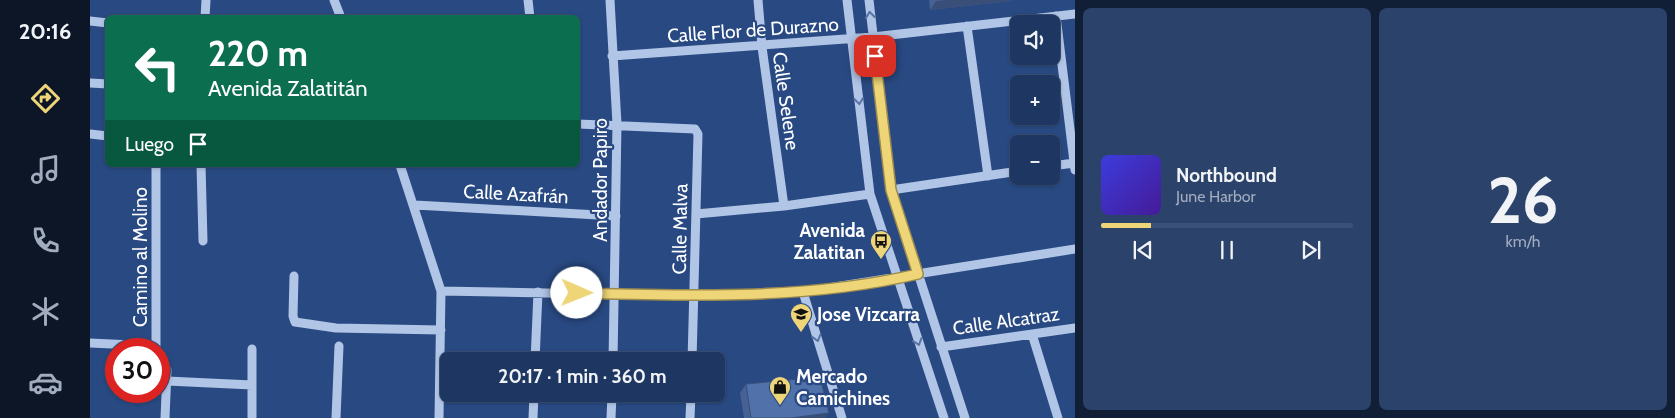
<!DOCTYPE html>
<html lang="es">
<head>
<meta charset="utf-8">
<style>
	:root { --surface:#1e3762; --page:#2b426b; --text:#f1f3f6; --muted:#a1acbe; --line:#3c5177; --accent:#eed578 }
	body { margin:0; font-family:Cabin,sans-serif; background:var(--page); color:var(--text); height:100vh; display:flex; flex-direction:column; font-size:19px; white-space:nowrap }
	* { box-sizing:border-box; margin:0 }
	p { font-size:16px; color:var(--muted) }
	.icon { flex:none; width:28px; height:28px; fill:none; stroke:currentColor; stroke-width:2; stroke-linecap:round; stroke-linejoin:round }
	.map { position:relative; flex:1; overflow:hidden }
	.drawer { display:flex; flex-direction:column; gap:8px; padding:8px; background:#101e36; width:600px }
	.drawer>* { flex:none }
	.guide { position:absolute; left:15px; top:15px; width:475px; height:152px; border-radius:8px; box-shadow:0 1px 4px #0004,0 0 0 1px var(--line); background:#0b6e4f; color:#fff; overflow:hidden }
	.buttons { position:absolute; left:920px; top:15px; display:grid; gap:10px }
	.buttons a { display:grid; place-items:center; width:50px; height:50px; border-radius:8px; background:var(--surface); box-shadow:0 1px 4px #0004,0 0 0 1px var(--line); font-size:25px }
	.speed { position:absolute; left:15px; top:338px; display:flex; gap:10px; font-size:25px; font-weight:700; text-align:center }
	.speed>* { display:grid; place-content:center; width:65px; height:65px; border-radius:50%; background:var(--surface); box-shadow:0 1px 4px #0004,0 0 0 1px var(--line); line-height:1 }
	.speed .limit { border:8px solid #d22; background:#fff; color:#111 }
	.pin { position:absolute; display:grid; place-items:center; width:42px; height:42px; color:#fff; margin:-21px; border-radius:10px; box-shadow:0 2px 8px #0006 }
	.me { position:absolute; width:55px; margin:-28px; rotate:91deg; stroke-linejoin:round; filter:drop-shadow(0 0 4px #0008) }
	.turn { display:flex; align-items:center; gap:18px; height:105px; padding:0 20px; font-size:22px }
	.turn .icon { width:65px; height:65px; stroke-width:2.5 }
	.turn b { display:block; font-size:35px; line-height:42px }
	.then { display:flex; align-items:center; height:48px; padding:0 20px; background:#0003; gap:10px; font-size:19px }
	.drawer .tile { flex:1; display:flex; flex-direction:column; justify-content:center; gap:8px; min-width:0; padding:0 18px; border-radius:8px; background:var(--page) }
	.drawer .dial { align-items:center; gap:0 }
	.dial b { font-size:65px; line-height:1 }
	.song { display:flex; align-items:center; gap:15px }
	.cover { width:60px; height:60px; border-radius:8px; background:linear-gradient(135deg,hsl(240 70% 55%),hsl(260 70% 35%)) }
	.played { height:5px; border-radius:2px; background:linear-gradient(90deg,var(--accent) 20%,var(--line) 20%) }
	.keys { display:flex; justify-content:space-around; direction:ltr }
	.drawer .tiles { flex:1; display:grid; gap:8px; grid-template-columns:repeat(2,1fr) }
	.trip { position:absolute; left:350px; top:352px; width:285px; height:50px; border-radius:8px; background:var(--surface); box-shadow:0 1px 4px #0004,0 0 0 1px var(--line); font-weight:700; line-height:50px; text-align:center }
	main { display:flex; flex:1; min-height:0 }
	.tabs { display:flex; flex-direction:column; width:90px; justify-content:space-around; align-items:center; background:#0c1627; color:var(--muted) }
	.tabs .icon { width:35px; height:35px }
	.tabs .on { color:var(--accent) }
	.tabs b { font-size:22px; color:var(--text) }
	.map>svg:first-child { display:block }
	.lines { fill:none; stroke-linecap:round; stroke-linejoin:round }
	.minor { stroke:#b1c5e6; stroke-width:9 }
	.wall { fill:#466193 }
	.shaded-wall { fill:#394f78 }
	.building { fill:#5171ab; stroke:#394f78 }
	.oneway { stroke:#5874a5 }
	.route-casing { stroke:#9b8a4e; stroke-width:12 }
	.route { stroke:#eed578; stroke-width:9 }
	.labels { text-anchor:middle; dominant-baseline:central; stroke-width:4.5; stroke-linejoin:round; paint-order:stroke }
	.street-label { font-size:19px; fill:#fff; stroke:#284982 }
	.poi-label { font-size:19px; font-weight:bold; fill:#fff; stroke:#284982; text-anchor:start }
</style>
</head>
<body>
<main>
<nav class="tabs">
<b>20:16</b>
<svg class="icon on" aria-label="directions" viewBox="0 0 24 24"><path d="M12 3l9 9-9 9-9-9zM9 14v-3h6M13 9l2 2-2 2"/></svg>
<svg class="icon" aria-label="music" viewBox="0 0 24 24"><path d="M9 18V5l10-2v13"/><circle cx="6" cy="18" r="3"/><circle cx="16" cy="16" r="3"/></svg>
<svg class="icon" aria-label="phone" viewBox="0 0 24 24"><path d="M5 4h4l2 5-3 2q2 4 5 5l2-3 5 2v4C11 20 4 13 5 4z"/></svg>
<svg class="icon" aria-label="climate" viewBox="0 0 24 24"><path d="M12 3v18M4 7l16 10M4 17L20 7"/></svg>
<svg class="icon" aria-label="car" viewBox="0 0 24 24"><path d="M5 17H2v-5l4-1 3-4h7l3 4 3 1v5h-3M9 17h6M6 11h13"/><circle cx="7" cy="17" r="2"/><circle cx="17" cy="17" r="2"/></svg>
</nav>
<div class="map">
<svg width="985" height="418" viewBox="0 0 985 418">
	<rect width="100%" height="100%" fill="#284982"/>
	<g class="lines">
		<path class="minor" d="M 244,0 L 251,18
			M 438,0 L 440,18
			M 520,0 L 527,124 L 523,361
			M 668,0 L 672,47 L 694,206
			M 757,0 L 780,194 L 854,418
			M 779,0 L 801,190 L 875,418
			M 966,16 L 985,170
			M 115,18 L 116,0
			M 0,21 L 18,23
			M 877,26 L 898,176
			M 522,56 L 783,37 L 985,14
			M 0,83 L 18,84
			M 488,124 L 605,129 L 608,134 L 602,361
			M 0,134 L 18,136
			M 111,165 L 113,241
			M 310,165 L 351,291 L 349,418
			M 961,166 L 985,163
			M 801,190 L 929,171
			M 325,205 L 526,216
			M 606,214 L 694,206 L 780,194
			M 204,276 L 203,316 L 205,322 L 246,328 L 351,330
			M 351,291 L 605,296 L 713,292 L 985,249
			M 713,292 L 752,418
			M 942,334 L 968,418
			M 0,343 L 43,345 L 62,349
			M 851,347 L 985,328
			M 66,349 L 66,165
			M 162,349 L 162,418
			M 69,354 L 77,370 L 75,418
			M 445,361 L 448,292
			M 77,381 L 162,385
			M 246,418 L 249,346
			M 443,418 L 444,394
			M 521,418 L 522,394
			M 600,418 L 601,394"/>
	</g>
	<path class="wall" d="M 839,0 L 922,0 L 921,1 L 840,10 Z
		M 656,384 L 735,418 L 654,418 L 650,393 Z"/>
	<path class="shaded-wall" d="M 857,0 L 922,0 L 921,1 L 840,10 L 846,1 Z
		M 739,413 L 735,418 L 701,418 Z"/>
	<path class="building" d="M 730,377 L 739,413 L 701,418 L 661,418 L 656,384 Z"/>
	<defs><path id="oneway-chevron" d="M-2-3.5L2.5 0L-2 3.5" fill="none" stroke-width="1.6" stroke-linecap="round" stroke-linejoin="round" transform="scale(1.25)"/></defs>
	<g class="oneway">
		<use href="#oneway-chevron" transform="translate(780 15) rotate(-96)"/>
		<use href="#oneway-chevron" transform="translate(769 101) rotate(83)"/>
		<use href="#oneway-chevron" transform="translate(727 338) rotate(73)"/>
		<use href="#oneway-chevron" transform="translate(828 342) rotate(71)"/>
	</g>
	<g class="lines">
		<g class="route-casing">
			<path id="route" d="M 487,293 C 600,296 716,300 828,274 L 801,190 L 785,56"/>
		</g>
		<use href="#route" class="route"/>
	</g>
	<defs>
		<g id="bus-pin" transform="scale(1.125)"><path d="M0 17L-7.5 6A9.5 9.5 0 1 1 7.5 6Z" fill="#eed578" stroke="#284982"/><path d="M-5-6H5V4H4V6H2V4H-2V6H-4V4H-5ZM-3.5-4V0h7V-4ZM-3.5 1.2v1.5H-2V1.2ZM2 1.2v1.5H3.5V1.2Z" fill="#111"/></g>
		<g id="school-pin" transform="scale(1.125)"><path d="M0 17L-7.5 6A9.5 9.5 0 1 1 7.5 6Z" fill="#eed578" stroke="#284982"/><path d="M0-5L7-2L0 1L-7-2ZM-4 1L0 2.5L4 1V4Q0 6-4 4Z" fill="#111"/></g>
		<g id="shop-pin" transform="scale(1.125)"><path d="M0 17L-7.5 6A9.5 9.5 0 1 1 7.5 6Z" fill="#eed578" stroke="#284982"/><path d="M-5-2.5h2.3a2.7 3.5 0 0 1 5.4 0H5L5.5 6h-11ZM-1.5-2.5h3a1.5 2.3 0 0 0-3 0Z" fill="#111"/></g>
	</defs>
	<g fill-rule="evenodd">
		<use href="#bus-pin" x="791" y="241"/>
		<use href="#school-pin" x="711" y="314"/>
		<use href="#shop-pin" x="690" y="387"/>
	</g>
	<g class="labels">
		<g class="street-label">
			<text transform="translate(663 30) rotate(-4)">Calle Flor de Durazno</text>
			<text transform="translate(696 101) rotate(82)">Calle Selene</text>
			<text transform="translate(510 180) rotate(-90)">Andador Papiro</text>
			<text transform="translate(426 194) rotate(3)">Calle Azafrán</text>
			<text transform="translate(590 229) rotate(-89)">Calle Malva</text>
			<text transform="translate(50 257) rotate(-90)">Camino al Molino</text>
			<text transform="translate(916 321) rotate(-8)">Calle Alcatraz</text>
		</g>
		<g class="poi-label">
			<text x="775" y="230" text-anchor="end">Avenida<tspan x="775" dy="22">Zalatitan</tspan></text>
			<text x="727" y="314">Jose Vizcarra</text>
			<text x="706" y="376">Mercado<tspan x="706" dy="22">Camichines</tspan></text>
		</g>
	</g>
</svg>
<div class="buttons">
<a><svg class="icon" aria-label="sound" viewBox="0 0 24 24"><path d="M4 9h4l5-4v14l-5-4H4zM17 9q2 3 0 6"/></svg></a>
<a>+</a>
<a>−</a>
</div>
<div class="speed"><div class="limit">30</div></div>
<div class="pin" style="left:785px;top:56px;background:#d93025"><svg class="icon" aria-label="arrive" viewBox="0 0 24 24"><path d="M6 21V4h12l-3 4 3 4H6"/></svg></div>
<svg class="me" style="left:487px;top:293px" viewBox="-20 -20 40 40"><circle r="19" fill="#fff"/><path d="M0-13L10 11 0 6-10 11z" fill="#eed578"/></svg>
<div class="trip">20:17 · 1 min · 360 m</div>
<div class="guide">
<div class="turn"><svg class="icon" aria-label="left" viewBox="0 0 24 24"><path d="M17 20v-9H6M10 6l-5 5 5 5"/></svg><div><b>220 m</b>Avenida Zalatitán</div></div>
<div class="then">Luego<svg class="icon" aria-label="arrive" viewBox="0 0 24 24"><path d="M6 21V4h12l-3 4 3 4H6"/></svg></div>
</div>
</div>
<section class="drawer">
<div class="tiles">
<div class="tile">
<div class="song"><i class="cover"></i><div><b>Northbound</b><p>June Harbor</p></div></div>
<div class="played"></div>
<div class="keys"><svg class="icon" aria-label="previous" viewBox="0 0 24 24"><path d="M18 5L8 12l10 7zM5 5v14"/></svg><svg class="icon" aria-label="pause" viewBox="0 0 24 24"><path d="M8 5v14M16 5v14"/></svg><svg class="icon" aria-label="next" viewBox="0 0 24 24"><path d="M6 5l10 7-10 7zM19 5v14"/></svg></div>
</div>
<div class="tile dial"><b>26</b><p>km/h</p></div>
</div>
</section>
</main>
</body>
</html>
